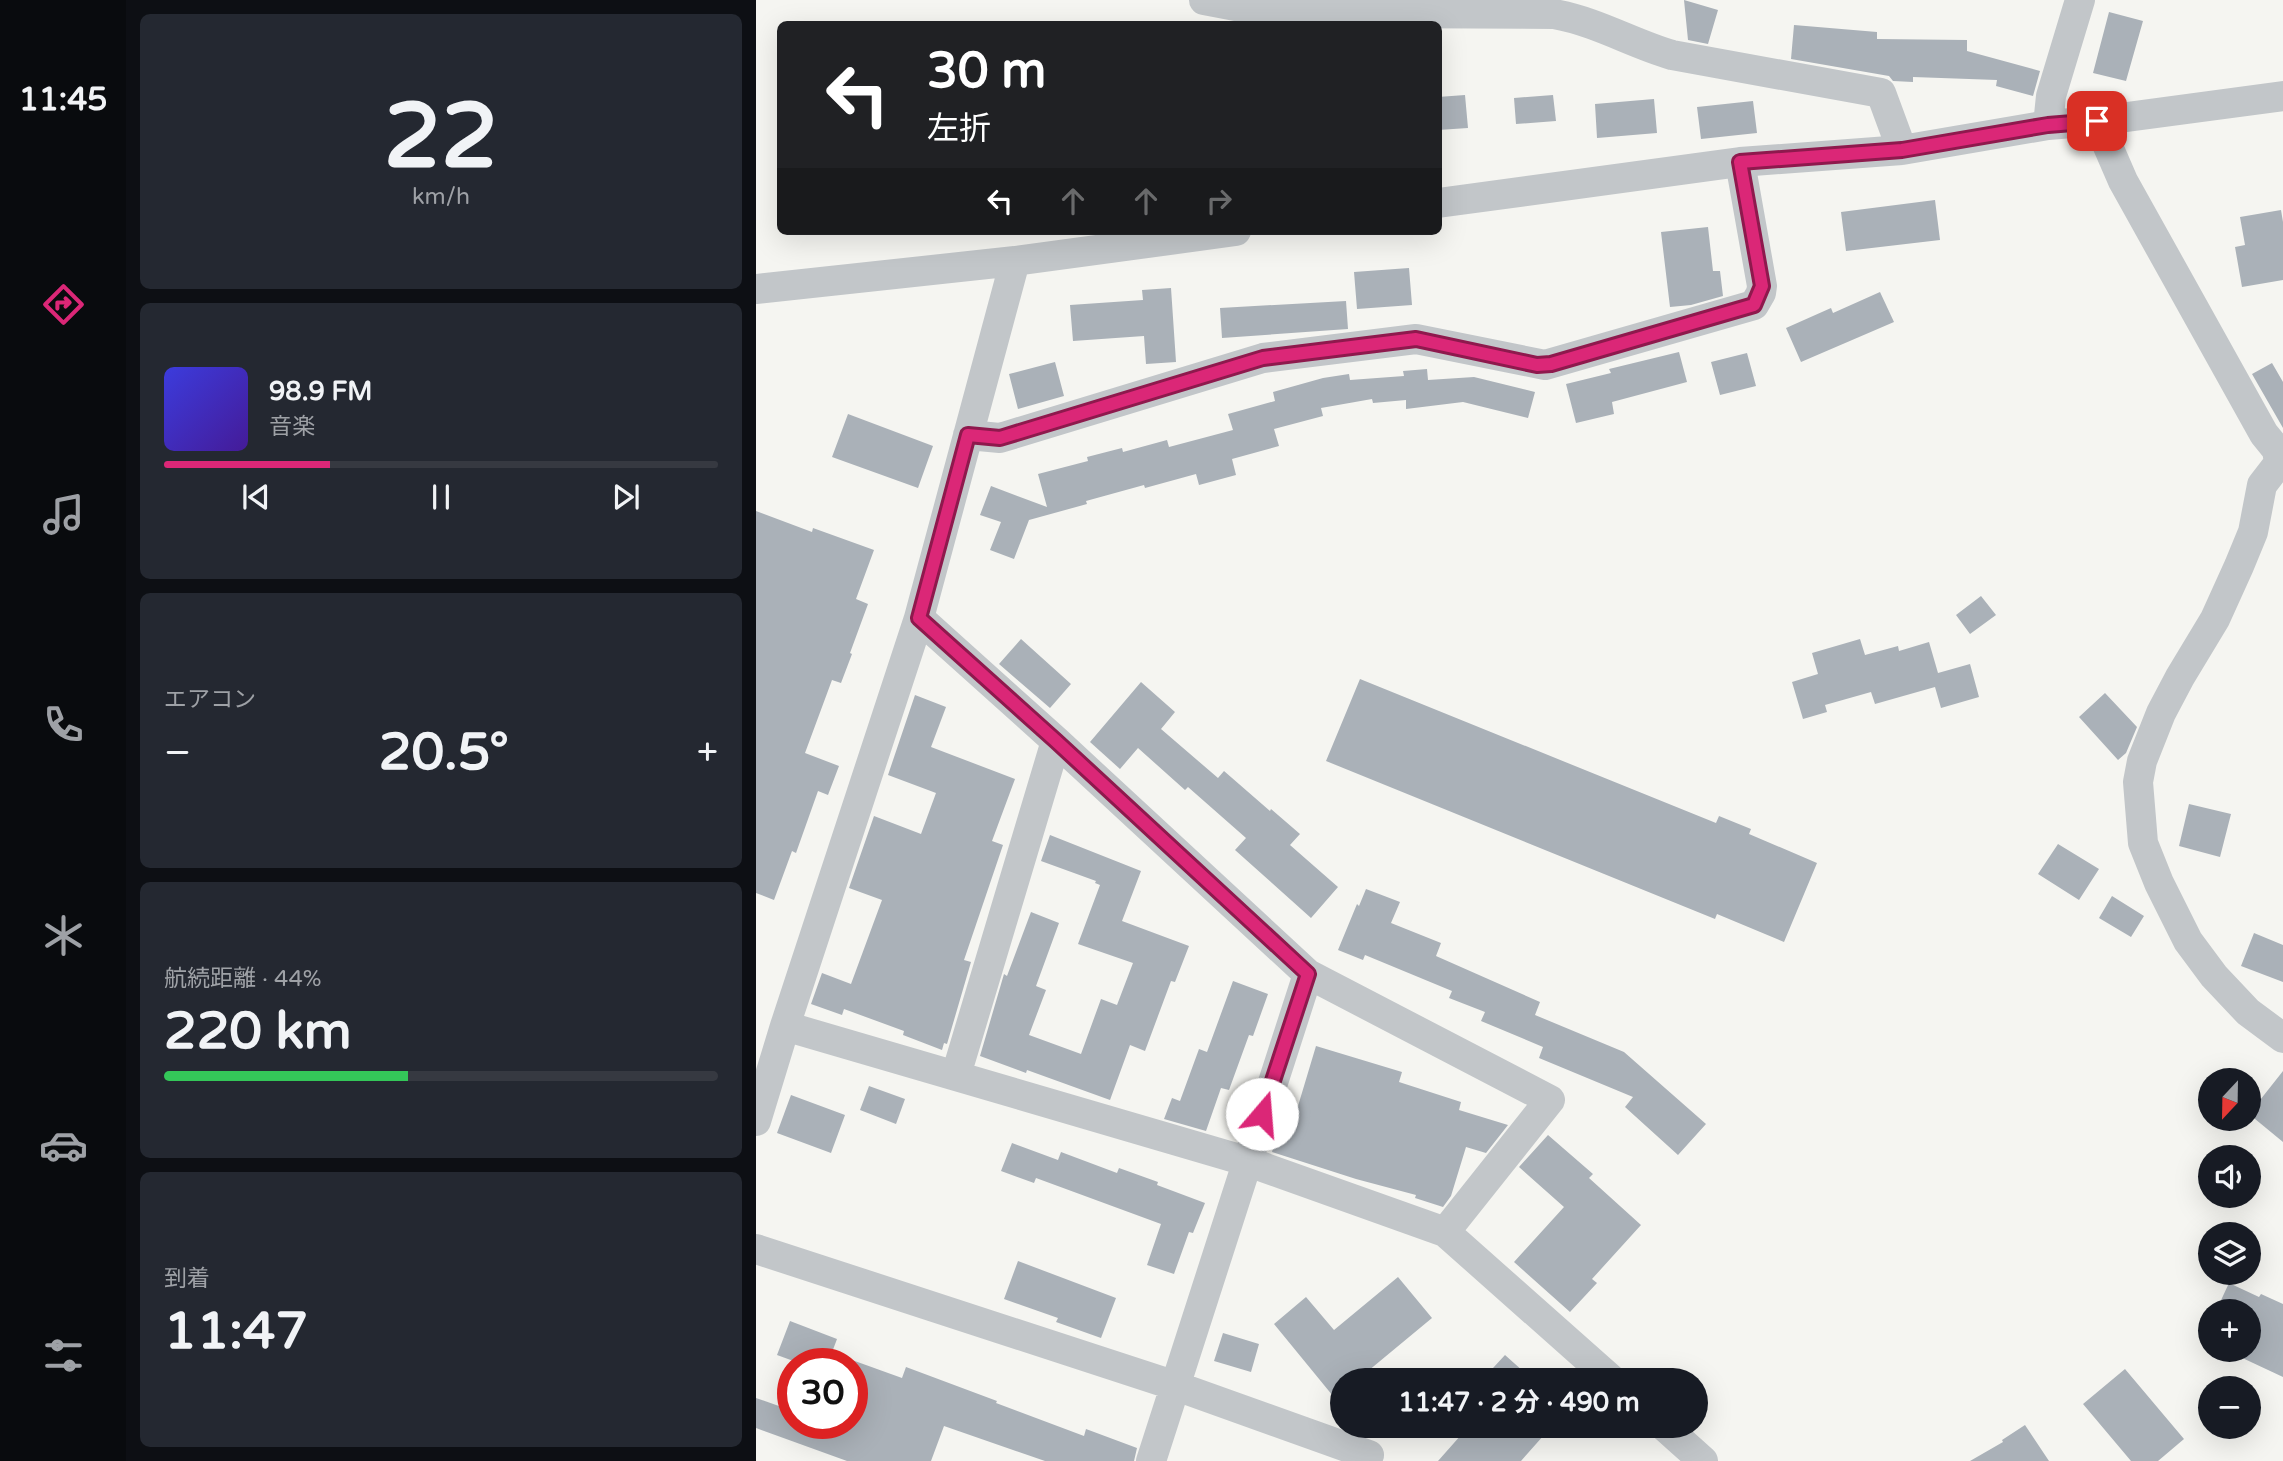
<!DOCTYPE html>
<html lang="ja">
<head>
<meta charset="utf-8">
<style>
	:root { --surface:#171b24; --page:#242831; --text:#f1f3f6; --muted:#9ea1a6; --line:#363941; --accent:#db2777 }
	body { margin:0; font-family:"Varela Round","Noto Sans JP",sans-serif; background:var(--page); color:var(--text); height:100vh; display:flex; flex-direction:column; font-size:26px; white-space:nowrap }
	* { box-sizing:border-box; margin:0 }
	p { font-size:23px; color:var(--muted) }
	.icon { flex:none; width:38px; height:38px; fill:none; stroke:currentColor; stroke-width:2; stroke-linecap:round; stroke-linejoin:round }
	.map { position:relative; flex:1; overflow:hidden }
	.details { display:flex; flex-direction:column; gap:14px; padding:14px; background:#0d0f14; width:630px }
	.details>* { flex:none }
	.banner { position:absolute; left:21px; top:21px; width:665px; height:214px; border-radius:10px; box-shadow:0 7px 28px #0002; background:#202124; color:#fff; overflow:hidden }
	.needle { width:46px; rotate:202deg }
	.buttons { position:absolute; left:1442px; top:1068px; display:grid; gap:14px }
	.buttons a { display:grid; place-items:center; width:63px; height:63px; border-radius:50%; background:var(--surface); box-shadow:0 7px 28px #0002; font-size:35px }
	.speed { position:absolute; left:21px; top:1348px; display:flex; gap:14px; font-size:35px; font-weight:700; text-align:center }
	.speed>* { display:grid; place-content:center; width:91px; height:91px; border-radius:50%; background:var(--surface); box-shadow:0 7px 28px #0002; line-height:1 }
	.speed .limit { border:10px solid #d22; background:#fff; color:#111 }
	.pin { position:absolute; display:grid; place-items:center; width:60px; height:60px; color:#fff; margin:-30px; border-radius:14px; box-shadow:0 4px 10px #0006 }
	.me { position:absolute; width:77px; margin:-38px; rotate:18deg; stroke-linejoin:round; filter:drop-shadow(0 0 5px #0008) }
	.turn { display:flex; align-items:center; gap:24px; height:147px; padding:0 35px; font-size:32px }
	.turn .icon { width:91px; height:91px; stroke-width:2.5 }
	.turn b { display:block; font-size:49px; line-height:60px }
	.lanes { display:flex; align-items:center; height:66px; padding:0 35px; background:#0003; justify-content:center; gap:35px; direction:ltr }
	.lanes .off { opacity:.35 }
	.big { font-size:52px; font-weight:700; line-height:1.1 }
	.details .card { flex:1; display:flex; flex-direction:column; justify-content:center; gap:10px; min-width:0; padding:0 24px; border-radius:10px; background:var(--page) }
	.details .dial { align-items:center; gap:0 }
	.dial b { font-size:91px; line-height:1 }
	.song { display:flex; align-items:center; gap:21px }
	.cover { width:84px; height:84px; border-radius:10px; background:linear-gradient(135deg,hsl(240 70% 55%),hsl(260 70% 35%)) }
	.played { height:7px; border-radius:4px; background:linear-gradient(90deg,var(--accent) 30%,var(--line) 30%) }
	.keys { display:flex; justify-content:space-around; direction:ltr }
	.heat { display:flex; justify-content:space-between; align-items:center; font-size:38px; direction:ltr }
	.charge { height:10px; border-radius:5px; background:linear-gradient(90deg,#34c759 44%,var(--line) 0) }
	.trip { position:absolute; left:574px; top:1368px; width:378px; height:70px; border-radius:35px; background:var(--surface); box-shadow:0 7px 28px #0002; font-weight:700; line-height:70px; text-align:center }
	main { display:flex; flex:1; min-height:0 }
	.tab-bar { display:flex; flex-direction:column; width:126px; justify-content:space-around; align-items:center; background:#090b0e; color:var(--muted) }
	.tab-bar .icon { width:49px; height:49px }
	.tab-bar .selected { color:var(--accent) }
	.tab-bar b { font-size:32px; color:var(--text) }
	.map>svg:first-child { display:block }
	.building { fill:#aab1b8 }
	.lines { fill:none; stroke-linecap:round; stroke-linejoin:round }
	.minor { stroke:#c2c6c9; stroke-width:30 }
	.route-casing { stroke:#8e194d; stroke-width:18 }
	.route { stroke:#db2777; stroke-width:12 }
</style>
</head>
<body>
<main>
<nav class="tab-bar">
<b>11:45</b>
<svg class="icon selected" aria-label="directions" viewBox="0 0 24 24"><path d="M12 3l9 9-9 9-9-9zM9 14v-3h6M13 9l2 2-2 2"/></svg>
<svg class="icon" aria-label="music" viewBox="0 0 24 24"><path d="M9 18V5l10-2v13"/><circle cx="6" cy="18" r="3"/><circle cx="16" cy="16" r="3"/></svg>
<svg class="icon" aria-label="phone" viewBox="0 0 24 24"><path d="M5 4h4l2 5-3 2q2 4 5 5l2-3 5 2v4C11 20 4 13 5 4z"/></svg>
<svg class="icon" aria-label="climate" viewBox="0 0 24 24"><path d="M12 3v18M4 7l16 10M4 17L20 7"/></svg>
<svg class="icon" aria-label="car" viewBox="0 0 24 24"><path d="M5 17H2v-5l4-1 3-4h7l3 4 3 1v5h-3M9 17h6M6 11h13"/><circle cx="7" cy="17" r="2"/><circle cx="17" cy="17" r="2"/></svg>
<svg class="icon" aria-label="filters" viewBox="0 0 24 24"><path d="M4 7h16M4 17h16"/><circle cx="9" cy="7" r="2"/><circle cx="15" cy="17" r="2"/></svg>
</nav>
<section class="details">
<div class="card dial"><b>22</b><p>km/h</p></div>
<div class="card">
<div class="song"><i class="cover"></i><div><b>98.9 FM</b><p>音楽</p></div></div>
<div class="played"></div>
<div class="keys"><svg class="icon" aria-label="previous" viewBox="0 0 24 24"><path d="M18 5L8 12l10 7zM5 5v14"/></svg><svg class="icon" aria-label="pause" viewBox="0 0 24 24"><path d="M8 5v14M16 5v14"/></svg><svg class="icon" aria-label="next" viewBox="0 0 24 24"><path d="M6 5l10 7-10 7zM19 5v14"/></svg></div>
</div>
<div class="card"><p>エアコン</p>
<div class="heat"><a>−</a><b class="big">20.5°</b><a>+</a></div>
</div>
<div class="card"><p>航続距離 · 44%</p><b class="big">220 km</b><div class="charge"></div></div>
<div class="card"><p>到着</p><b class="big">11:47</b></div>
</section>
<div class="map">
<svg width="1527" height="1461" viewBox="0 0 1527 1461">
	<rect width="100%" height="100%" fill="#f5f5f1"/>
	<path class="building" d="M 928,0 L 962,10 L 952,44 L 932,40 Z
		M 1353,12 L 1387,21 L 1370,81 L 1337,73 Z
		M 1038,25 L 1121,32 L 1121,39 L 1211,40 L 1211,51 L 1284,71 L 1277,96 L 1240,86 L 1241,80 L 1157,77 L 1157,82 L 1137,81 L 1133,76 L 1035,59 Z
		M 709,95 L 712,128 L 682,130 L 682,97 Z
		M 797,95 L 800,121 L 760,124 L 758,98 Z
		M 898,99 L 901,133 L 841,138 L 839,104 Z
		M 997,101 L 1001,133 L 945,139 L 941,107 Z
		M 1179,200 L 1184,240 L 1090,251 L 1085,212 Z
		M 1525,210 L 1527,222 L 1527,280 L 1486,287 L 1479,247 L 1489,245 L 1484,217 Z
		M 952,227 L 957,271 L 964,271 L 967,296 L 935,305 L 914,307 L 905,232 Z
		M 653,268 L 656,305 L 601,309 L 598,272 Z
		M 415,288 L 420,362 L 390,364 L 388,336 L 317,341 L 314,305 L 387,300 L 386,290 Z
		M 1124,292 L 1138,322 L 1045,362 L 1030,328 L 1075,308 L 1077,313 Z
		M 590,301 L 592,329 L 466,338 L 464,308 Z
		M 923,352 L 931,382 L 856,402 L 858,414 L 820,423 L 810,384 L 855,373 L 853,369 Z
		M 991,353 L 1000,386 L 964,395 L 955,362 Z
		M 299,362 L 308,396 L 262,409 L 253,374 Z
		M 1516,363 L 1527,382 L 1527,428 L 1496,374 Z
		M 671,369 L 672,380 L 718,377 L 779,392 L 772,418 L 707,402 L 650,409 L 650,400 L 617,403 L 616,399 L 565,408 L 567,416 L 518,429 L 523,446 L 476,459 L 480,475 L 443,485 L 440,474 L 389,488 L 388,485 L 330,501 L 331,504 L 273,520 L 258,559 L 234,550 L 245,522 L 224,515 L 235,486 L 291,507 L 282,474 L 332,461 L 331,457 L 366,448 L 367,452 L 411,440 L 413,447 L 477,430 L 472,414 L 519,401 L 517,392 L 567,378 L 593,374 L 594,380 L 648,376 L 647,371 Z
		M 92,414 L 177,446 L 162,488 L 76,457 Z
		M 0,511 L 56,532 L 57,528 L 118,550 L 100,599 L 112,604 L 94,653 L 96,654 L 85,683 L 76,680 L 49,753 L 83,766 L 72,795 L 62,791 L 40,853 L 36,851 L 18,900 L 0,893 Z
		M 1225,596 L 1240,615 L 1214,634 L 1200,615 Z
		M 265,639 L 315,684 L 294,708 L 243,664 Z
		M 1104,639 L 1109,655 L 1142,646 L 1143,651 L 1173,642 L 1182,673 L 1214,664 L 1223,697 L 1185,708 L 1179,687 L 1119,704 L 1115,692 L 1069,705 L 1071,712 L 1047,719 L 1036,682 L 1062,674 L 1056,653 Z
		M 604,679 L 960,823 L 963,816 L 995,829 L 993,834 L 1061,863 L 1028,942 L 961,914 L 959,919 L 570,761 Z
		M 385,682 L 419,712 L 405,729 L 462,778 L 468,771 L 514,811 L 515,809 L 544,834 L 534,845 L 582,887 L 555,918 L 479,850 L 490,838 L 432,787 L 429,790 L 382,748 L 364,769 L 334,742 Z
		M 1349,693 L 1381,727 L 1370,753 L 1362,760 L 1323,717 Z
		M 159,695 L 190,707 L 175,747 L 259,779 L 236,841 L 247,845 L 208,960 L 215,962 L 191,1044 L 188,1043 L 186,1050 L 147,1035 L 148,1031 L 88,1009 L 86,1015 L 55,1004 L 66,973 L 95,984 L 126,900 L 93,888 L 118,816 L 165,834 L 180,793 L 132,775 Z
		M 1433,804 L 1475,814 L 1464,857 L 1423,846 Z
		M 294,835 L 385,871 L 366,921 L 433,946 L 419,982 L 415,981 L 389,1051 L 374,1045 L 354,1100 L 271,1070 L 270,1073 L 224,1056 L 248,974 L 251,976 L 275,912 L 303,923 L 280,986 L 290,990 L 273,1035 L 325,1054 L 345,999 L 361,1005 L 377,963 L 322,944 L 344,885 L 339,883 L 340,881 L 285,861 Z
		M 1302,844 L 1343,869 L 1323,900 L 1282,874 Z
		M 610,889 L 644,902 L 635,923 L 685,943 L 680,956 L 784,1002 L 779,1015 L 868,1052 L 950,1124 L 922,1155 L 869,1107 L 877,1097 L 783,1058 L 787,1047 L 725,1021 L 729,1012 L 693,998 L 696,991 L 609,955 L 607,960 L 582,950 L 601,904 L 603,906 Z
		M 1356,896 L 1388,916 L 1375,937 L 1343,918 Z
		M 1498,933 L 1527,945 L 1527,982 L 1485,966 Z
		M 477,981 L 512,994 L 497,1036 L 493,1035 L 473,1090 L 465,1088 L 450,1131 L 408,1119 L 416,1098 L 424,1101 L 443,1049 L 451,1052 Z
		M 560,1046 L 646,1072 L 643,1082 L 705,1102 L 703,1110 L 752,1125 L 730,1153 L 710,1147 L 695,1196 L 687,1207 L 659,1198 L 660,1195 L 600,1179 L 516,1152 L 530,1103 L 542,1106 Z
		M 1527,1071 L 1527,1142 L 1493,1114 Z
		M 113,1086 L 149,1099 L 140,1124 L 104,1110 Z
		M 35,1095 L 89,1115 L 75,1153 L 21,1133 Z
		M 792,1135 L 837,1174 L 833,1178 L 885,1225 L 836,1279 L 841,1283 L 814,1312 L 758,1262 L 808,1207 L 763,1167 Z
		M 256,1143 L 302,1160 L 305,1152 L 361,1173 L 363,1168 L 402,1182 L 401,1185 L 449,1203 L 437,1233 L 433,1232 L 418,1274 L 391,1265 L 405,1224 L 280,1178 L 278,1183 L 245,1171 Z
		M 262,1261 L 360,1298 L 345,1338 L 300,1322 L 302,1318 L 248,1299 Z
		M 642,1277 L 676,1318 L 612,1371 L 621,1381 L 586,1381 L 586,1407 L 518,1324 L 550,1297 L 578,1330 Z
		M 1473,1283 L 1503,1297 L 1505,1294 L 1527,1304 L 1527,1377 L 1480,1355 L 1481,1353 L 1474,1349 L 1493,1349 L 1493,1311 L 1460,1311 Z
		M 34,1321 L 81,1339 L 72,1363 L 43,1363 L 21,1355 Z
		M 467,1333 L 503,1344 L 495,1372 L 458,1361 Z
		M 749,1355 L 778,1381 L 725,1381 Z
		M 96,1360 L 146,1378 L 150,1367 L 241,1401 L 240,1403 L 328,1436 L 330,1429 L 381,1448 L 378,1461 L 289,1461 L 188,1426 L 175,1461 L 91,1461 L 0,1428 L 0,1398 L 37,1411 L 37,1423 L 96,1423 Z
		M 1369,1369 L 1428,1439 L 1402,1461 L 1375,1461 L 1327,1404 Z
		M 1269,1425 L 1293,1461 L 1214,1461 L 1247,1442 L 1246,1440 Z
		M 713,1426 L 796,1426 L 765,1461 L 682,1461 Z"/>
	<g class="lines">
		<path class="minor" d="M 448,0 L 490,8 L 609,13 L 798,14 C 842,22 875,43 916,55 L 1125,93 L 1146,150
			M 1341,121 L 1367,181 L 1508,434 L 1521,450 L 1523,463 L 1506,485 L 1497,532 L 1483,566 L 1459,619 L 1424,677 L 1405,713 L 1386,761 L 1382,782 L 1387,843 L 1403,883 L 1432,941 L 1458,976 L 1492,1012 L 1527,1038
			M 1292,125 L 1295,96 L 1324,0
			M 682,203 L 984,162 L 1146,150 L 1292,125 L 1341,121 L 1527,96
			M 0,289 L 259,261 L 480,231
			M 212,435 L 244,438 L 507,358 L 660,339 L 789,365 L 998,305 L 1005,293 L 1006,286 L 984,162
			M 163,618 L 300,741 L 552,974 L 794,1100 L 689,1232
			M 29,1026 L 490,1161 L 689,1232 L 857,1381
			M 200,1075 L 300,741
			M 0,1121 L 29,1026 L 163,618 L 259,261
			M 0,1249 L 420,1386 L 613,1455 L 607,1461
			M 908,1426 L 947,1461
			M 395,1461 L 552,974"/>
	</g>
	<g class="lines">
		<g class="route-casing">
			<path id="route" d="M 506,1114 L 552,974 L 300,741 L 163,618 L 212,435 L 244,438 L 507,358 L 660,339 L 781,365 L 795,364 L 998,305 L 1006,286 L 984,162 L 1146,150 L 1292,125 L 1341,121"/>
		</g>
		<use href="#route" class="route"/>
	</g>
</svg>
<div class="buttons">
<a><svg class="needle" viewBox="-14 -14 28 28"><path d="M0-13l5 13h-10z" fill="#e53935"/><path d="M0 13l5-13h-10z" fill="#9ea1a6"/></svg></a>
<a><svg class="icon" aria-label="sound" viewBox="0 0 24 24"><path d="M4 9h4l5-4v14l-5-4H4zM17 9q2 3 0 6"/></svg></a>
<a><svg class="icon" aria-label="layers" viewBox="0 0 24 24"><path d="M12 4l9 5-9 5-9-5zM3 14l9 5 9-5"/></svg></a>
<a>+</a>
<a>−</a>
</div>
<div class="speed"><div class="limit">30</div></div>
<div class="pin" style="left:1341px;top:121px;background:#d93025"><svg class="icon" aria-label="arrive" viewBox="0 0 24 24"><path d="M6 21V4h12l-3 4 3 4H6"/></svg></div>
<svg class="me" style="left:506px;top:1114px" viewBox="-20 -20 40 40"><circle r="19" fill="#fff"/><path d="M0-13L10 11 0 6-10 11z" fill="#db2777"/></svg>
<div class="trip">11:47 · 2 分 · 490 m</div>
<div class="banner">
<div class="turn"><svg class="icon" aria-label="left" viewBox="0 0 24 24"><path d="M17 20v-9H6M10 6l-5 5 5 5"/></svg><div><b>30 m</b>左折</div></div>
<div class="lanes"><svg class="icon" aria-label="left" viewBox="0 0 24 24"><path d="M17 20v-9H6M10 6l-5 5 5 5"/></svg><svg class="icon off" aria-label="ahead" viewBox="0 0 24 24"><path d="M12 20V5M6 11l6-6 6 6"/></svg><svg class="icon off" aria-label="ahead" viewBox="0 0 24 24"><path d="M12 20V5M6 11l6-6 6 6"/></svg><svg class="icon off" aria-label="right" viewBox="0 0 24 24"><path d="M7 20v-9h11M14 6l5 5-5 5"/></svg></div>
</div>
</div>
</main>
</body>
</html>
